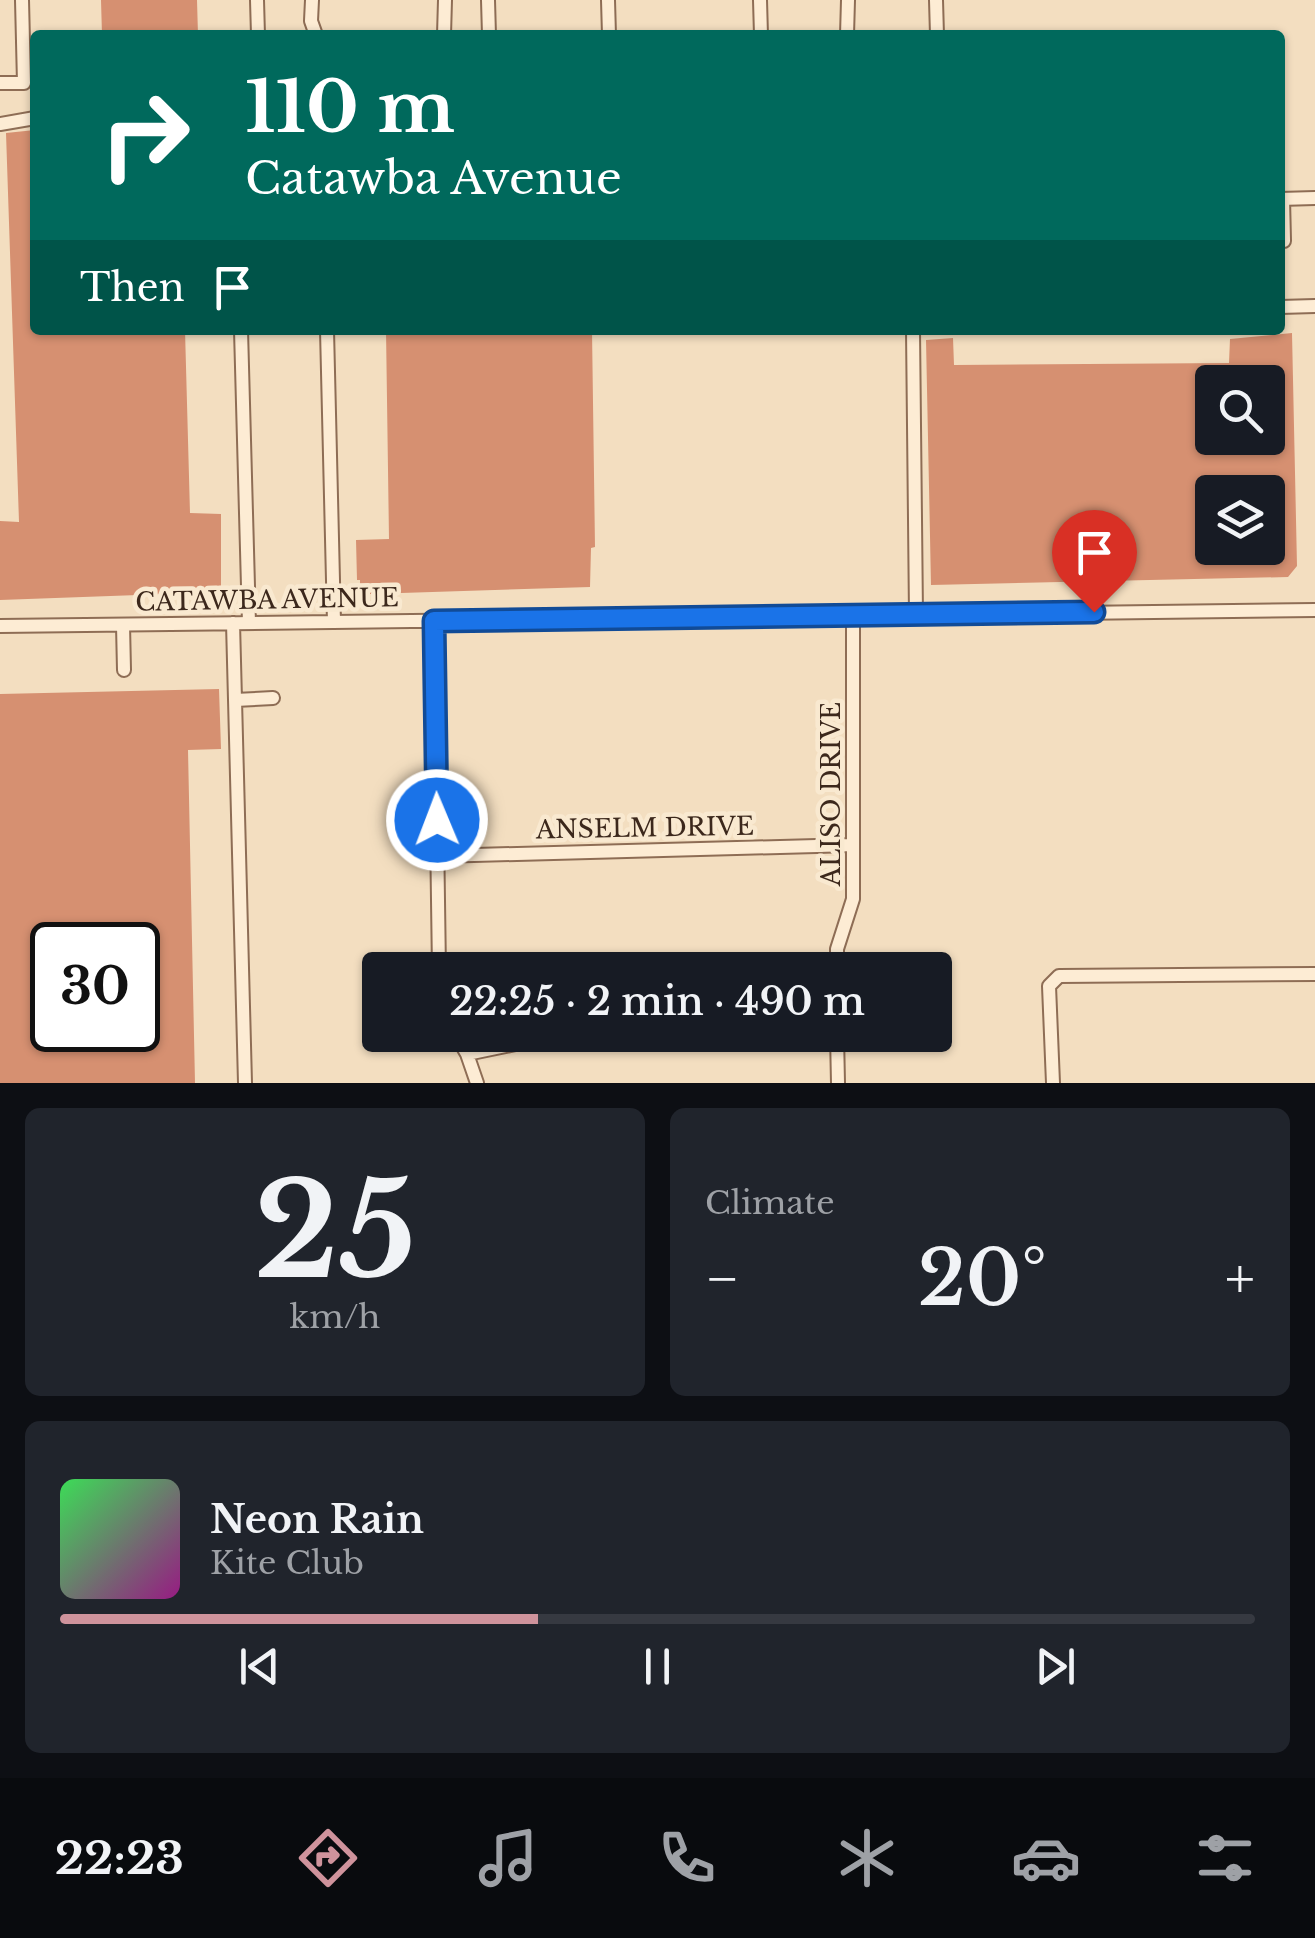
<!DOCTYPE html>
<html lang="en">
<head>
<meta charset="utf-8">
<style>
	:root { --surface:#171b24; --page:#20242c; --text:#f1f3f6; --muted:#9ea1a6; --line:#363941; --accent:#cf939c }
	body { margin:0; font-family:"Libre Baskerville",serif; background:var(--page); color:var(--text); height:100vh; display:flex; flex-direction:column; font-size:38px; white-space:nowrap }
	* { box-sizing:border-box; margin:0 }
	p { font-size:32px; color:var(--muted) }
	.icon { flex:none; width:55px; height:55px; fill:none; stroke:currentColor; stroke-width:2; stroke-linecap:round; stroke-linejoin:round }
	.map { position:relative; height:1083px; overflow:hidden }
	.panel { display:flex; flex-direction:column; gap:25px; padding:25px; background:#0d0f14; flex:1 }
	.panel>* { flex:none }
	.banner { position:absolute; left:30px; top:30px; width:1255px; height:305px; border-radius:10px; box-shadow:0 2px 8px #0004; background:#00695c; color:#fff; overflow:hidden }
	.buttons { position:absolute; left:1195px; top:365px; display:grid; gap:20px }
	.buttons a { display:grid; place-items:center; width:90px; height:90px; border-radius:10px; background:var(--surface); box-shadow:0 2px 8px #0004; font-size:50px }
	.speed { position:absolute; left:30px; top:922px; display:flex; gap:20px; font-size:50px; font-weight:700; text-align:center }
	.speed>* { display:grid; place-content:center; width:130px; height:130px; border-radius:50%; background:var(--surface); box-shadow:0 2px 8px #0004; line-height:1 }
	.speed .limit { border:5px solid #111; border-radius:15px; background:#fff; color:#111 }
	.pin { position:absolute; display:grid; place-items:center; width:85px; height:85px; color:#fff; margin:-102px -42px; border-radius:50% 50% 50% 0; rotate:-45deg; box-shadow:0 0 10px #0007 }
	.pin .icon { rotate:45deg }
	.me { position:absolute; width:110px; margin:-55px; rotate:359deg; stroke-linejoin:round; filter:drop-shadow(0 0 8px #0008) }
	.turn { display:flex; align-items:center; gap:35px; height:210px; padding:0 50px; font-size:45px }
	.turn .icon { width:130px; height:130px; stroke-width:2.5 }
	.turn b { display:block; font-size:70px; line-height:85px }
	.then { display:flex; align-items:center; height:95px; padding:0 50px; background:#0003; gap:20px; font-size:38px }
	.big { font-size:75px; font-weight:600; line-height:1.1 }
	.panel .widget { flex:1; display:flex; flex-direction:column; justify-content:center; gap:15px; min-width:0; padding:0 35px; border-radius:15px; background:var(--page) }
	.panel .dial { align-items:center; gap:0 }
	.dial b { font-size:130px; line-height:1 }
	.song { display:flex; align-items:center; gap:30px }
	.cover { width:120px; height:120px; border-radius:15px; background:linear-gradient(135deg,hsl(130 70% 55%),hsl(310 70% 35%)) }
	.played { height:10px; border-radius:5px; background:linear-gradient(90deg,var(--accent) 40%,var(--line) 40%) }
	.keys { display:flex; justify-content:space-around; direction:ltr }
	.heat { display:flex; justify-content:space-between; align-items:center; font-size:55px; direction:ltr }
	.panel .tiles { flex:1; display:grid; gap:25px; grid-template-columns:1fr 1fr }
	.widget:last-child { grid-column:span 2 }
	.trip { position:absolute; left:362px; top:952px; width:590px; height:100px; border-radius:10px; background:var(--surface); box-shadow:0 2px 8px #0004; font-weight:600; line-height:100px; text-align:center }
	.tab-bar { display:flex; height:160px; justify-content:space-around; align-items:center; background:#090b0e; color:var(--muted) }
	.tab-bar .icon { width:70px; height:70px }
	.tab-bar .current { color:var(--accent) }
	.tab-bar b { font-size:45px; color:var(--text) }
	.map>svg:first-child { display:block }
	.building { fill:#d69071; fill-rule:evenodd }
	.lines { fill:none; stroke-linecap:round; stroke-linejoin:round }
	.minor-casing { stroke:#8e6d55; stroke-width:16 }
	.minor { stroke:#fdecd4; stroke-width:12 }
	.route-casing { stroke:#114b97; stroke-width:25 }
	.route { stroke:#1a73e8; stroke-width:18 }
	.labels { text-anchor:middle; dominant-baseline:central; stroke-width:9; stroke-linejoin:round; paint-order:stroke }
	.street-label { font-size:25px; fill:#3c281c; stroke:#f9e9d0 }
</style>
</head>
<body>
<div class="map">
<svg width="1315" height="1083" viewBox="0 0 1315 1083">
	<rect width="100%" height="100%" fill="#f3dec0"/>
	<path class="building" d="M 101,0 L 197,0 L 198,35 L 102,35 Z
		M 35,130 L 35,330 L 185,330 L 190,513 L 221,514 L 221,592 L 0,600 L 0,521 L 19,522 L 6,133 Z
		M 386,330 L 592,330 L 595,547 L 591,548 L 590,587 L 370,594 L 370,590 L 360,590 L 360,580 L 357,580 L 356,540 L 389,539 Z
		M 1292,333 L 1297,566 L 1288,577 L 931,585 L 926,340 L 953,338 L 954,365 L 1229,363 L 1230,339 ZM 1212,382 L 1268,382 L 1268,438 L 1212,438 ZM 1212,492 L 1268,492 L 1268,548 L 1212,548 Z
		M 219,689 L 221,749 L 188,750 L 195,1083 L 0,1083 L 0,694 ZM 52,945 L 138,945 L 138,1030 L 52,1030 Z"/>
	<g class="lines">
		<g class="minor-casing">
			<path id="minor" d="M 257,0 L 258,35
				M 312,0 L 311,21 L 316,35
				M 488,0 L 489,35
				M 608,0 L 609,35
				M 760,0 L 761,35
				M 936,0 L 937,35
				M 444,35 L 445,0
				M 847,35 L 848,0
				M 0,83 L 24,83 L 22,0
				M 0,124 L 35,118
				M 1280,199 L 1315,198
				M 1280,241 L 1284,241 L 1283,199
				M 1280,307 L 1315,306
				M 241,330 L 249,623
				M 327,330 L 334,622
				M 913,330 L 916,614
				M 434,621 L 439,970
				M 233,623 L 245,1083
				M 123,625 L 124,670
				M 0,626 L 1315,610
				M 235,700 L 273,698
				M 438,856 L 853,845
				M 837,970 L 837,949 L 853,899 L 853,615
				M 456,1035 L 467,1054 L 477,1083
				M 837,1035 L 838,1083
				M 467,1054 L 559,1035
				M 1053,1083 L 1049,986 L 1059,976 L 1315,974"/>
		</g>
		<use href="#minor" class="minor"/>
	</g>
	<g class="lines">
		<g class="route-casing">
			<path id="route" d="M 437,820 L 434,621 L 1094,612"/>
		</g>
		<use href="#route" class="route"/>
	</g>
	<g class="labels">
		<g class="street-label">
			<text transform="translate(267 600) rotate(-1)">CATAWBA AVENUE</text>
			<text transform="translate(831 794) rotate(-90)">ALISO DRIVE</text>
			<text transform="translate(645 828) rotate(-1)">ANSELM DRIVE</text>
		</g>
	</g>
</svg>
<div class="buttons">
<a><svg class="icon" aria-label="search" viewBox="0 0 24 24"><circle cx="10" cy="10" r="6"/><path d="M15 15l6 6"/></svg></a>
<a><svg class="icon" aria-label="layers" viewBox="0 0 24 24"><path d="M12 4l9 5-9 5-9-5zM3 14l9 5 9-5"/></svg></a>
</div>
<div class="speed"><div class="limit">30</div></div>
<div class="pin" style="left:1094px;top:612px;background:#d93025"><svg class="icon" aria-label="arrive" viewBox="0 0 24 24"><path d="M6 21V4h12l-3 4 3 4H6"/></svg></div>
<svg class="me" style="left:437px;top:820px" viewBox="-20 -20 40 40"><circle r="17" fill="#1a73e8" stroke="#fff" stroke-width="3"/><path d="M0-11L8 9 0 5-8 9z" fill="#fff"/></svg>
<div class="trip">22:25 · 2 min · 490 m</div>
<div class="banner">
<div class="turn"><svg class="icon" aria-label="right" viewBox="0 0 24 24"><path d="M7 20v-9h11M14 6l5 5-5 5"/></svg><div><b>110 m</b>Catawba Avenue</div></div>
<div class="then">Then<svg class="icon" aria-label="arrive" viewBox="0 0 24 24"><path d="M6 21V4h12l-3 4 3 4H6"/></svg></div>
</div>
</div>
<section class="panel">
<div class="tiles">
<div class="widget dial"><b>25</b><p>km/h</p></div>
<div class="widget"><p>Climate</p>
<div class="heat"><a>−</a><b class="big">20°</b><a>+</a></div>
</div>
<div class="widget">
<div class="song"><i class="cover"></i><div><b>Neon Rain</b><p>Kite Club</p></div></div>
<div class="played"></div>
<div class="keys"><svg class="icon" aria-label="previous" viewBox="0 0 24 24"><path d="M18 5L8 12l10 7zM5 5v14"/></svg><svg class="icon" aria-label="pause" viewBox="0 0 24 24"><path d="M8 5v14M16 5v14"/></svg><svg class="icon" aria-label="next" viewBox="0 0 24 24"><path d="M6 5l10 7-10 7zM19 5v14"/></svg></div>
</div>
</div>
</section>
<nav class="tab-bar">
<b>22:23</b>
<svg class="icon current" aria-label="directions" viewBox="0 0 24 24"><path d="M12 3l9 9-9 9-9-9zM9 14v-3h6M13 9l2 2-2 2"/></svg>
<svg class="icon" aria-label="music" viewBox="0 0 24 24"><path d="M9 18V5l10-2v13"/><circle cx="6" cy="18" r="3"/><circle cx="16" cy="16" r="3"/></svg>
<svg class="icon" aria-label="phone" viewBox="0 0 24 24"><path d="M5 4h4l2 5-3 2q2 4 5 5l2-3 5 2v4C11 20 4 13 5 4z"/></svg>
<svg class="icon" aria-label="climate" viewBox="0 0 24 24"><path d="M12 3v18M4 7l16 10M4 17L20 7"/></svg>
<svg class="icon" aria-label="car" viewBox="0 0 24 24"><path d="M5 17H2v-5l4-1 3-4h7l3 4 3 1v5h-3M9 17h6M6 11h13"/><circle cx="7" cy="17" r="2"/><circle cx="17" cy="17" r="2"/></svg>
<svg class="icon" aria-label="filters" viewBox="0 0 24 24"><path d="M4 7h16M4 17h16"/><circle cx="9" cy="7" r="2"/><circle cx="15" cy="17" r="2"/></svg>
</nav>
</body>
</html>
